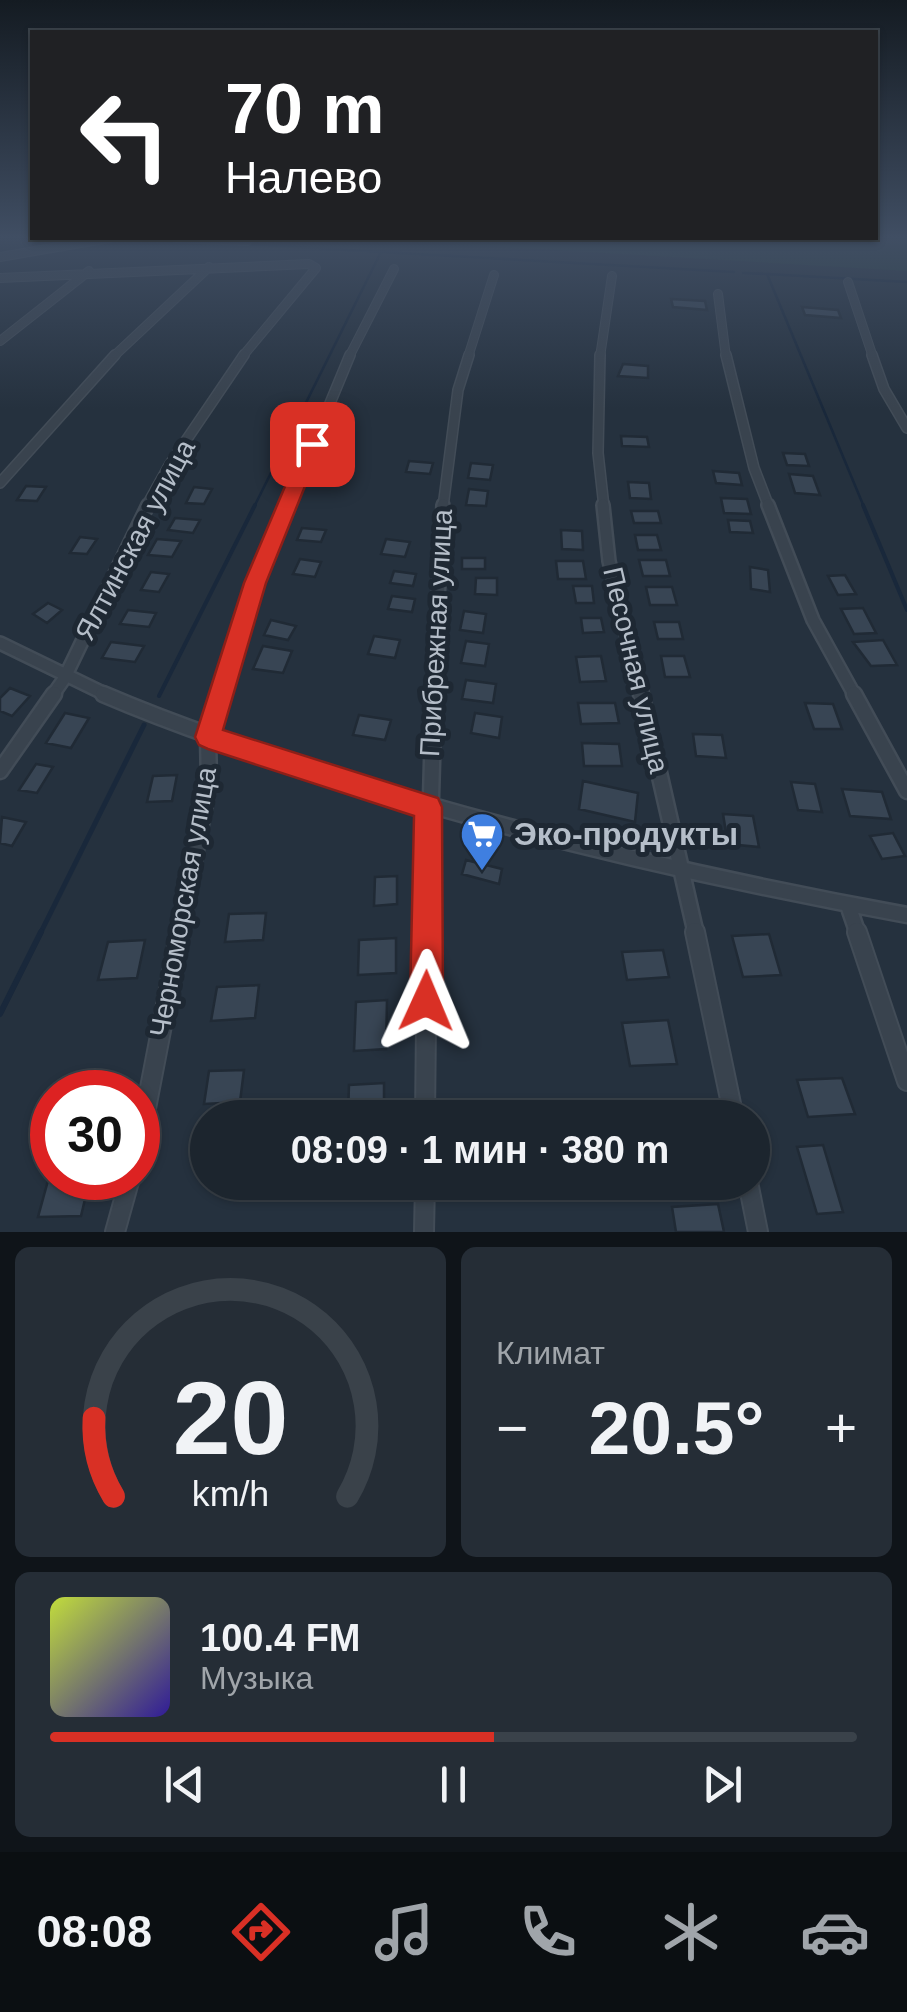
<!DOCTYPE html>
<html lang="ru">
<head>
<meta charset="utf-8">
<style>
	:root { --surface:#1c252e; --page:#252d36; --text:#f1f3f6; --muted:#a0a5aa; --line:#3a424a; --accent:#d93025 }
	body { margin:0; font-family:Arial,sans-serif; background:var(--page); color:var(--text); height:100vh; display:flex; flex-direction:column; font-size:38px; white-space:nowrap }
	* { box-sizing:border-box; margin:0 }
	p { font-size:32px; color:var(--muted) }
	.icon { flex:none; width:55px; height:55px; fill:none; stroke:currentColor; stroke-width:2; stroke-linecap:round; stroke-linejoin:round }
	.map { position:relative; height:1232px; overflow:hidden }
	.details { display:flex; flex-direction:column; gap:15px; padding:15px; background:#0f1419; flex:1 }
	.details>* { flex:none }
	.guide { position:absolute; left:30px; top:30px; width:848px; height:210px; border-radius:0px; box-shadow:0 2px 8px #0004,0 0 0 2px var(--line); background:#202124; color:#fff; overflow:hidden }
	.speed { position:absolute; left:30px; top:1070px; display:flex; gap:20px; font-size:50px; font-weight:700; text-align:center }
	.speed>* { display:grid; place-content:center; width:130px; height:130px; border-radius:50%; background:var(--surface); box-shadow:0 2px 8px #0004,0 0 0 2px var(--line); line-height:1 }
	.speed .limit { border:15px solid #d22; background:#fff; color:#111 }
	.pin { position:absolute; display:grid; place-items:center; width:85px; height:85px; color:#fff; margin:-42px; border-radius:20px; box-shadow:0 5px 15px #0006 }
	.me { position:absolute; width:110px; margin:-55px; rotate:1deg; stroke-linejoin:round; filter:drop-shadow(0 0 8px #0008) }
	.turn { display:flex; align-items:center; gap:35px; height:210px; padding:0 30px; font-size:45px }
	.turn .icon { width:130px; height:130px; stroke-width:2.5 }
	.turn b { display:block; font-size:70px; line-height:85px }
	.big { font-size:75px; font-weight:700; line-height:1.1 }
	.details .tile { flex:1; display:flex; flex-direction:column; justify-content:center; gap:15px; min-width:0; padding:0 35px; border-radius:15px; background:var(--page) }
	.details .dial { align-items:center; gap:0 }
	.dial svg { height:260px; overflow:visible; fill:none; stroke:var(--line); stroke-width:7; stroke-linecap:round; text-anchor:middle }
	.dial text { fill:var(--text); stroke:none }
	.song { display:flex; align-items:center; gap:30px }
	.cover { width:120px; height:120px; border-radius:15px; background:linear-gradient(135deg,hsl(70 70% 55%),hsl(250 70% 35%)) }
	.played { height:10px; border-radius:5px; background:linear-gradient(90deg,var(--accent) 55%,var(--line) 55%) }
	.keys { display:flex; justify-content:space-around; direction:ltr }
	.heat { display:flex; justify-content:space-between; align-items:center; font-size:55px; direction:ltr }
	.details .tiles { flex:1; display:grid; gap:15px; grid-template-columns:1fr 1fr }
	.tile:last-child { grid-column:span 2 }
	.trip { position:absolute; left:190px; top:1100px; width:580px; height:100px; border-radius:50px; background:var(--surface); box-shadow:0 2px 8px #0004,0 0 0 2px var(--line); font-weight:700; line-height:100px; text-align:center }
	.dock { display:flex; height:160px; justify-content:space-around; align-items:center; background:#0b0f12; color:var(--muted) }
	.dock .icon { width:70px; height:70px }
	.dock .active { color:var(--accent) }
	.dock b { font-size:45px; color:var(--text) }
	.map>svg:first-child { display:block }
	.green { fill:#273d3f }
	.lines { fill:none; stroke-linecap:round; stroke-linejoin:round }
	.stream-far3 { stroke:#19283b; stroke-width:2.5 }
	.stream-far2 { stroke:#19283b; stroke-width:4 }
	.stream-far1 { stroke:#19283b; stroke-width:5 }
	.stream { stroke:#19283b; stroke-width:6 }
	.building { fill:#384554; stroke:#202a35; stroke-width:2.5 }
	.street-far4-casing { stroke:#424c57; stroke-width:10 }
	.street-far3-casing { stroke:#424c57; stroke-width:12 }
	.street-far2-casing { stroke:#424c57; stroke-width:16 }
	.street-far1-casing { stroke:#424c57; stroke-width:19 }
	.street-casing { stroke:#424c57; stroke-width:22 }
	.street-far4 { stroke:#39434e; stroke-width:8 }
	.street-far3 { stroke:#39434e; stroke-width:9 }
	.street-far2 { stroke:#39434e; stroke-width:11 }
	.street-far1 { stroke:#39434e; stroke-width:14 }
	.street { stroke:#39434e; stroke-width:18 }
	.route { fill:#d93025; stroke:#8d1f18; stroke-width:2.5 }
	.labels { text-anchor:middle; dominant-baseline:central; stroke-width:10; stroke-linejoin:round; paint-order:stroke }
	.street-label { font-size:28px; fill:#b5bec9; stroke:#1e2833 }
	.near-poi-label { font-size:32px; font-weight:bold; fill:#b5bec9; stroke:#1e2833; text-anchor:start }
</style>
</head>
<body>
<div class="map">
<svg width="907" height="1232" viewBox="0 0 907 1232">
	<rect width="100%" height="100%" fill="#25313e"/>
	<path class="green" d="M 907,237 L 907,271 L 352,238 L 875,238 Z"/>
	<g class="lines">
		<path class="stream-far3" d="M 111,240 L 176,241
			M 245,244 L 381,252
			M 743,273 L 767,274
			M 254,507 L 381,252 L 734,272
			M 864,507 L 767,274 L 907,282"/>
		<path class="stream-far2" d="M 863,505 L 907,610
			M 159,696 L 255,505"/>
		<path class="stream-far1" d="M 40,934 L 144,725"/>
		<path class="stream" d="M 0,1014 L 41,932"/>
	</g>
	<path class="building" d="M 671,299 L 705,301 L 707,310 L 673,307 Z
		M 802,307 L 838,310 L 841,318 L 805,315 Z
		M 623,364 L 648,366 L 648,378 L 618,376 Z
		M 621,436 L 647,437 L 649,447 L 622,446 Z
		M 783,453 L 805,454 L 809,466 L 787,465 Z
		M 409,461 L 433,463 L 430,474 L 406,472 Z
		M 471,463 L 493,465 L 490,480 L 468,478 Z
		M 326,470 L 343,471 L 338,485 L 320,484 Z
		M 713,471 L 739,473 L 742,485 L 716,483 Z
		M 789,474 L 813,476 L 820,495 L 795,493 Z
		M 628,482 L 649,483 L 651,499 L 630,498 Z
		M 26,486 L 46,487 L 37,501 L 17,500 Z
		M 194,487 L 212,489 L 204,504 L 186,503 Z
		M 469,489 L 488,491 L 486,506 L 466,505 Z
		M 721,498 L 747,499 L 751,514 L 724,513 Z
		M 631,511 L 658,511 L 661,523 L 634,523 Z
		M 175,518 L 200,520 L 193,533 L 168,530 Z
		M 728,520 L 750,521 L 753,533 L 730,532 Z
		M 302,528 L 326,530 L 321,542 L 297,540 Z
		M 561,530 L 582,531 L 583,550 L 562,549 Z
		M 635,535 L 657,535 L 661,550 L 638,550 Z
		M 80,537 L 97,539 L 87,554 L 70,553 Z
		M 157,539 L 181,541 L 172,557 L 148,555 Z
		M 386,539 L 410,542 L 405,557 L 381,554 Z
		M 462,558 L 485,558 L 485,569 L 462,569 Z
		M 300,559 L 321,562 L 315,577 L 293,574 Z
		M 639,560 L 666,560 L 670,576 L 643,576 Z
		M 556,561 L 583,561 L 586,579 L 558,579 Z
		M 750,567 L 768,570 L 770,592 L 751,589 Z
		M 394,571 L 416,574 L 413,586 L 390,583 Z
		M 151,572 L 169,574 L 159,592 L 141,590 Z
		M 845,575 L 856,594 L 838,595 L 828,576 Z
		M 476,578 L 497,578 L 497,595 L 475,594 Z
		M 573,586 L 592,586 L 594,603 L 576,603 Z
		M 646,587 L 672,587 L 677,605 L 650,605 Z
		M 392,596 L 415,599 L 412,612 L 388,609 Z
		M 48,603 L 62,610 L 47,623 L 33,614 Z
		M 863,608 L 876,633 L 854,634 L 841,609 Z
		M 128,610 L 156,613 L 149,627 L 120,624 Z
		M 464,611 L 486,614 L 483,633 L 460,630 Z
		M 581,618 L 601,618 L 604,632 L 583,633 Z
		M 271,620 L 296,626 L 288,640 L 264,635 Z
		M 654,622 L 679,622 L 683,639 L 658,639 Z
		M 374,636 L 400,640 L 395,658 L 368,654 Z
		M 883,640 L 897,665 L 871,666 L 853,642 Z
		M 466,641 L 489,644 L 485,666 L 461,663 Z
		M 111,642 L 144,646 L 135,662 L 102,658 Z
		M 263,646 L 292,651 L 283,673 L 253,669 Z
		M 601,656 L 606,681 L 580,682 L 576,657 Z
		M 661,656 L 684,656 L 690,677 L 665,677 Z
		M 466,680 L 496,684 L 493,703 L 462,699 Z
		M 10,688 L 30,696 L 12,716 L 0,711 L 0,698 Z
		M 578,703 L 615,703 L 619,723 L 581,724 Z
		M 805,703 L 833,704 L 842,729 L 814,729 Z
		M 65,713 L 89,718 L 71,748 L 46,743 Z
		M 475,713 L 502,717 L 499,738 L 471,733 Z
		M 359,715 L 391,720 L 385,740 L 353,735 Z
		M 693,734 L 722,735 L 726,758 L 696,756 Z
		M 582,743 L 619,744 L 622,766 L 584,766 Z
		M 36,764 L 53,767 L 37,793 L 19,790 Z
		M 177,775 L 172,801 L 147,802 L 153,776 Z
		M 583,781 L 638,793 L 635,822 L 579,809 Z
		M 791,782 L 815,784 L 822,812 L 798,810 Z
		M 842,789 L 882,792 L 891,819 L 850,816 Z
		M 723,814 L 753,816 L 759,847 L 728,844 Z
		M 2,817 L 26,822 L 12,846 L 0,843 Z
		M 893,833 L 905,856 L 882,859 L 870,836 Z
		M 466,860 L 502,869 L 499,884 L 462,874 Z
		M 397,876 L 397,904 L 374,906 L 375,877 Z
		M 266,913 L 263,940 L 225,942 L 229,914 Z
		M 769,934 L 781,975 L 743,977 L 732,936 Z
		M 396,938 L 396,973 L 358,975 L 359,940 Z
		M 145,940 L 137,978 L 98,980 L 108,942 Z
		M 663,950 L 669,977 L 627,980 L 622,952 Z
		M 259,985 L 255,1018 L 211,1021 L 217,987 Z
		M 387,1000 L 386,1049 L 354,1051 L 356,1002 Z
		M 668,1020 L 677,1064 L 630,1066 L 622,1023 Z
		M 244,1070 L 240,1102 L 204,1104 L 209,1071 Z
		M 842,1078 L 855,1114 L 808,1117 L 797,1080 Z
		M 384,1083 L 384,1114 L 348,1115 L 349,1085 Z
		M 823,1145 L 843,1212 L 817,1214 L 797,1147 Z
		M 52,1166 L 52,1178 L 90,1178 L 81,1216 L 38,1217 Z
		M 718,1204 L 724,1232 L 676,1232 L 672,1207 Z"/>
	<g class="lines">
		<g class="street-far4-casing">
			<path id="street-far4" d="M 176,238 L 247,241
				M 0,257 L 110,238
				M 0,278 L 309,264 L 316,268 L 242,357
				M 848,282 L 873,357
				M 718,294 L 726,357
				M 0,341 L 89,271
				M 113,357 L 209,267
				M 349,357 L 394,269
				M 468,357 L 494,275
				M 600,357 L 612,276"/>
		</g>
		<g class="street-far3-casing">
			<path id="street-far3" d="M 600,355 L 598,453 L 604,507
				M 726,355 L 754,468 L 769,507
				M 872,355 L 884,389 L 907,428
				M 0,483 L 115,355
				M 146,507 L 170,464 L 244,355
				M 287,507 L 350,355
				M 443,507 L 458,390 L 469,355"/>
		</g>
		<g class="street-far2-casing">
			<path id="street-far2" d="M 603,505 L 609,561 L 641,696
				M 768,505 L 813,620 L 855,696
				M 0,643 L 109,696
				M 52,696 L 64,679 L 148,505
				M 220,696 L 255,583 L 288,505
				M 433,696 L 443,505"/>
		</g>
		<g class="street-far1-casing">
			<path id="street-far1" d="M 103,694 C 180,727 259,753 339,778 C 525,836 715,880 907,915
				M 641,694 L 696,934
				M 854,694 L 907,791
				M 0,771 L 54,694
				M 848,905 L 858,934
				M 180,934 L 209,782 L 208,737 L 221,694
				M 427,934 L 434,694"/>
		</g>
		<g class="street-casing">
			<path id="street" d="M 695,932 L 734,1118
				M 857,932 L 907,1081
				M 425,1118 L 427,932
				M 138,1150 L 180,932
				M 748,1182 L 758,1232
				M 115,1232 L 130,1178
				M 424,1232 L 425,1182"/>
		</g>
		<use href="#street-far4" class="street-far4"/>
		<use href="#street-far3" class="street-far3"/>
		<use href="#street-far2" class="street-far2"/>
		<use href="#street-far1" class="street-far1"/>
		<use href="#street" class="street"/>
	</g>
	<linearGradient id="sky" x2="0" y2="1"><stop stop-color="#141b22"/><stop offset="0.58" stop-color="#404e63"/><stop offset="1" stop-color="#404e63" stop-opacity="0"/></linearGradient>
	<rect width="907" height="409" fill="url(#sky)"/>
	<path class="route" d="M 312,439 L 322,444 L 266,583 L 223,730 L 438,798 L 442,807 L 443,1001 L 438,1013 L 426,1018 L 415,1013 L 410,1001 L 414,816 L 208,749 L 199,745 L 195,737 L 244,583 L 303,444 Z"/>
	<defs>
		<g id="supermarket-pin" transform="scale(2.25)"><path d="M0 17L-7.5 6A9.5 9.5 0 1 1 7.5 6Z" fill="#3f7fe0" stroke="#1e2833"/><path d="M-6-5.5h2.5l.6 2H6L4.5 2H-2.5L-4.4-4H-6ZM-1.5 3.2a1.3 1.3 0 1 0 .1 0ZM3 3.2a1.3 1.3 0 1 0 .1 0Z" fill="#fff"/></g>
	</defs>
	<g fill-rule="evenodd">
		<use href="#supermarket-pin" x="482" y="834"/>
	</g>
	<g class="labels">
		<g class="street-label">
			<text transform="translate(135 540) rotate(-62)">Ялтинская улица</text>
			<text transform="translate(436 633) rotate(-87)">Прибрежная улица</text>
			<text transform="translate(636 670) rotate(77)">Песочная улица</text>
			<text transform="translate(183 902) rotate(-80)">Черноморская улица</text>
		</g>
		<g class="near-poi-label">
			<text x="514" y="834">Эко-продукты</text>
		</g>
	</g>
</svg>
<div class="speed"><div class="limit">30</div></div>
<div class="pin" style="left:312px;top:444px;background:#d93025"><svg class="icon" aria-label="arrive" viewBox="0 0 24 24"><path d="M6 21V4h12l-3 4 3 4H6"/></svg></div>
<svg class="me" style="left:426px;top:1001px" viewBox="-20 -20 40 40"><path d="M0-17L14 15 0 8-14 15z" fill="#d93025" stroke="#fff" stroke-width="4"/></svg>
<div class="trip">08:09 · 1 мин · 380 m</div>
<div class="guide">
<div class="turn"><svg class="icon" aria-label="left" viewBox="0 0 24 24"><path d="M17 20v-9H6M10 6l-5 5 5 5"/></svg><div><b>70 m</b>Налево</div></div>
</div>
</div>
<section class="details">
<div class="tiles">
<div class="tile dial"><svg viewBox="0 0 100 80">
<path d="M14 69A42 42 0 1 1 86 69"/>
<path d="M14 69A42 42 0 0 1 8 45" stroke="#d93025"/>
<text x="50" y="56" font-size="32" font-weight="700">20</text>
<text x="50" y="72" font-size="11">km/h</text>
</svg></div>
<div class="tile"><p>Климат</p>
<div class="heat"><a>−</a><b class="big">20.5°</b><a>+</a></div>
</div>
<div class="tile">
<div class="song"><i class="cover"></i><div><b>100.4 FM</b><p>Музыка</p></div></div>
<div class="played"></div>
<div class="keys"><svg class="icon" aria-label="previous" viewBox="0 0 24 24"><path d="M18 5L8 12l10 7zM5 5v14"/></svg><svg class="icon" aria-label="pause" viewBox="0 0 24 24"><path d="M8 5v14M16 5v14"/></svg><svg class="icon" aria-label="next" viewBox="0 0 24 24"><path d="M6 5l10 7-10 7zM19 5v14"/></svg></div>
</div>
</div>
</section>
<nav class="dock">
<b>08:08</b>
<svg class="icon active" aria-label="directions" viewBox="0 0 24 24"><path d="M12 3l9 9-9 9-9-9zM9 14v-3h6M13 9l2 2-2 2"/></svg>
<svg class="icon" aria-label="music" viewBox="0 0 24 24"><path d="M9 18V5l10-2v13"/><circle cx="6" cy="18" r="3"/><circle cx="16" cy="16" r="3"/></svg>
<svg class="icon" aria-label="phone" viewBox="0 0 24 24"><path d="M5 4h4l2 5-3 2q2 4 5 5l2-3 5 2v4C11 20 4 13 5 4z"/></svg>
<svg class="icon" aria-label="climate" viewBox="0 0 24 24"><path d="M12 3v18M4 7l16 10M4 17L20 7"/></svg>
<svg class="icon" aria-label="car" viewBox="0 0 24 24"><path d="M5 17H2v-5l4-1 3-4h7l3 4 3 1v5h-3M9 17h6M6 11h13"/><circle cx="7" cy="17" r="2"/><circle cx="17" cy="17" r="2"/></svg>
</nav>
</body>
</html>
